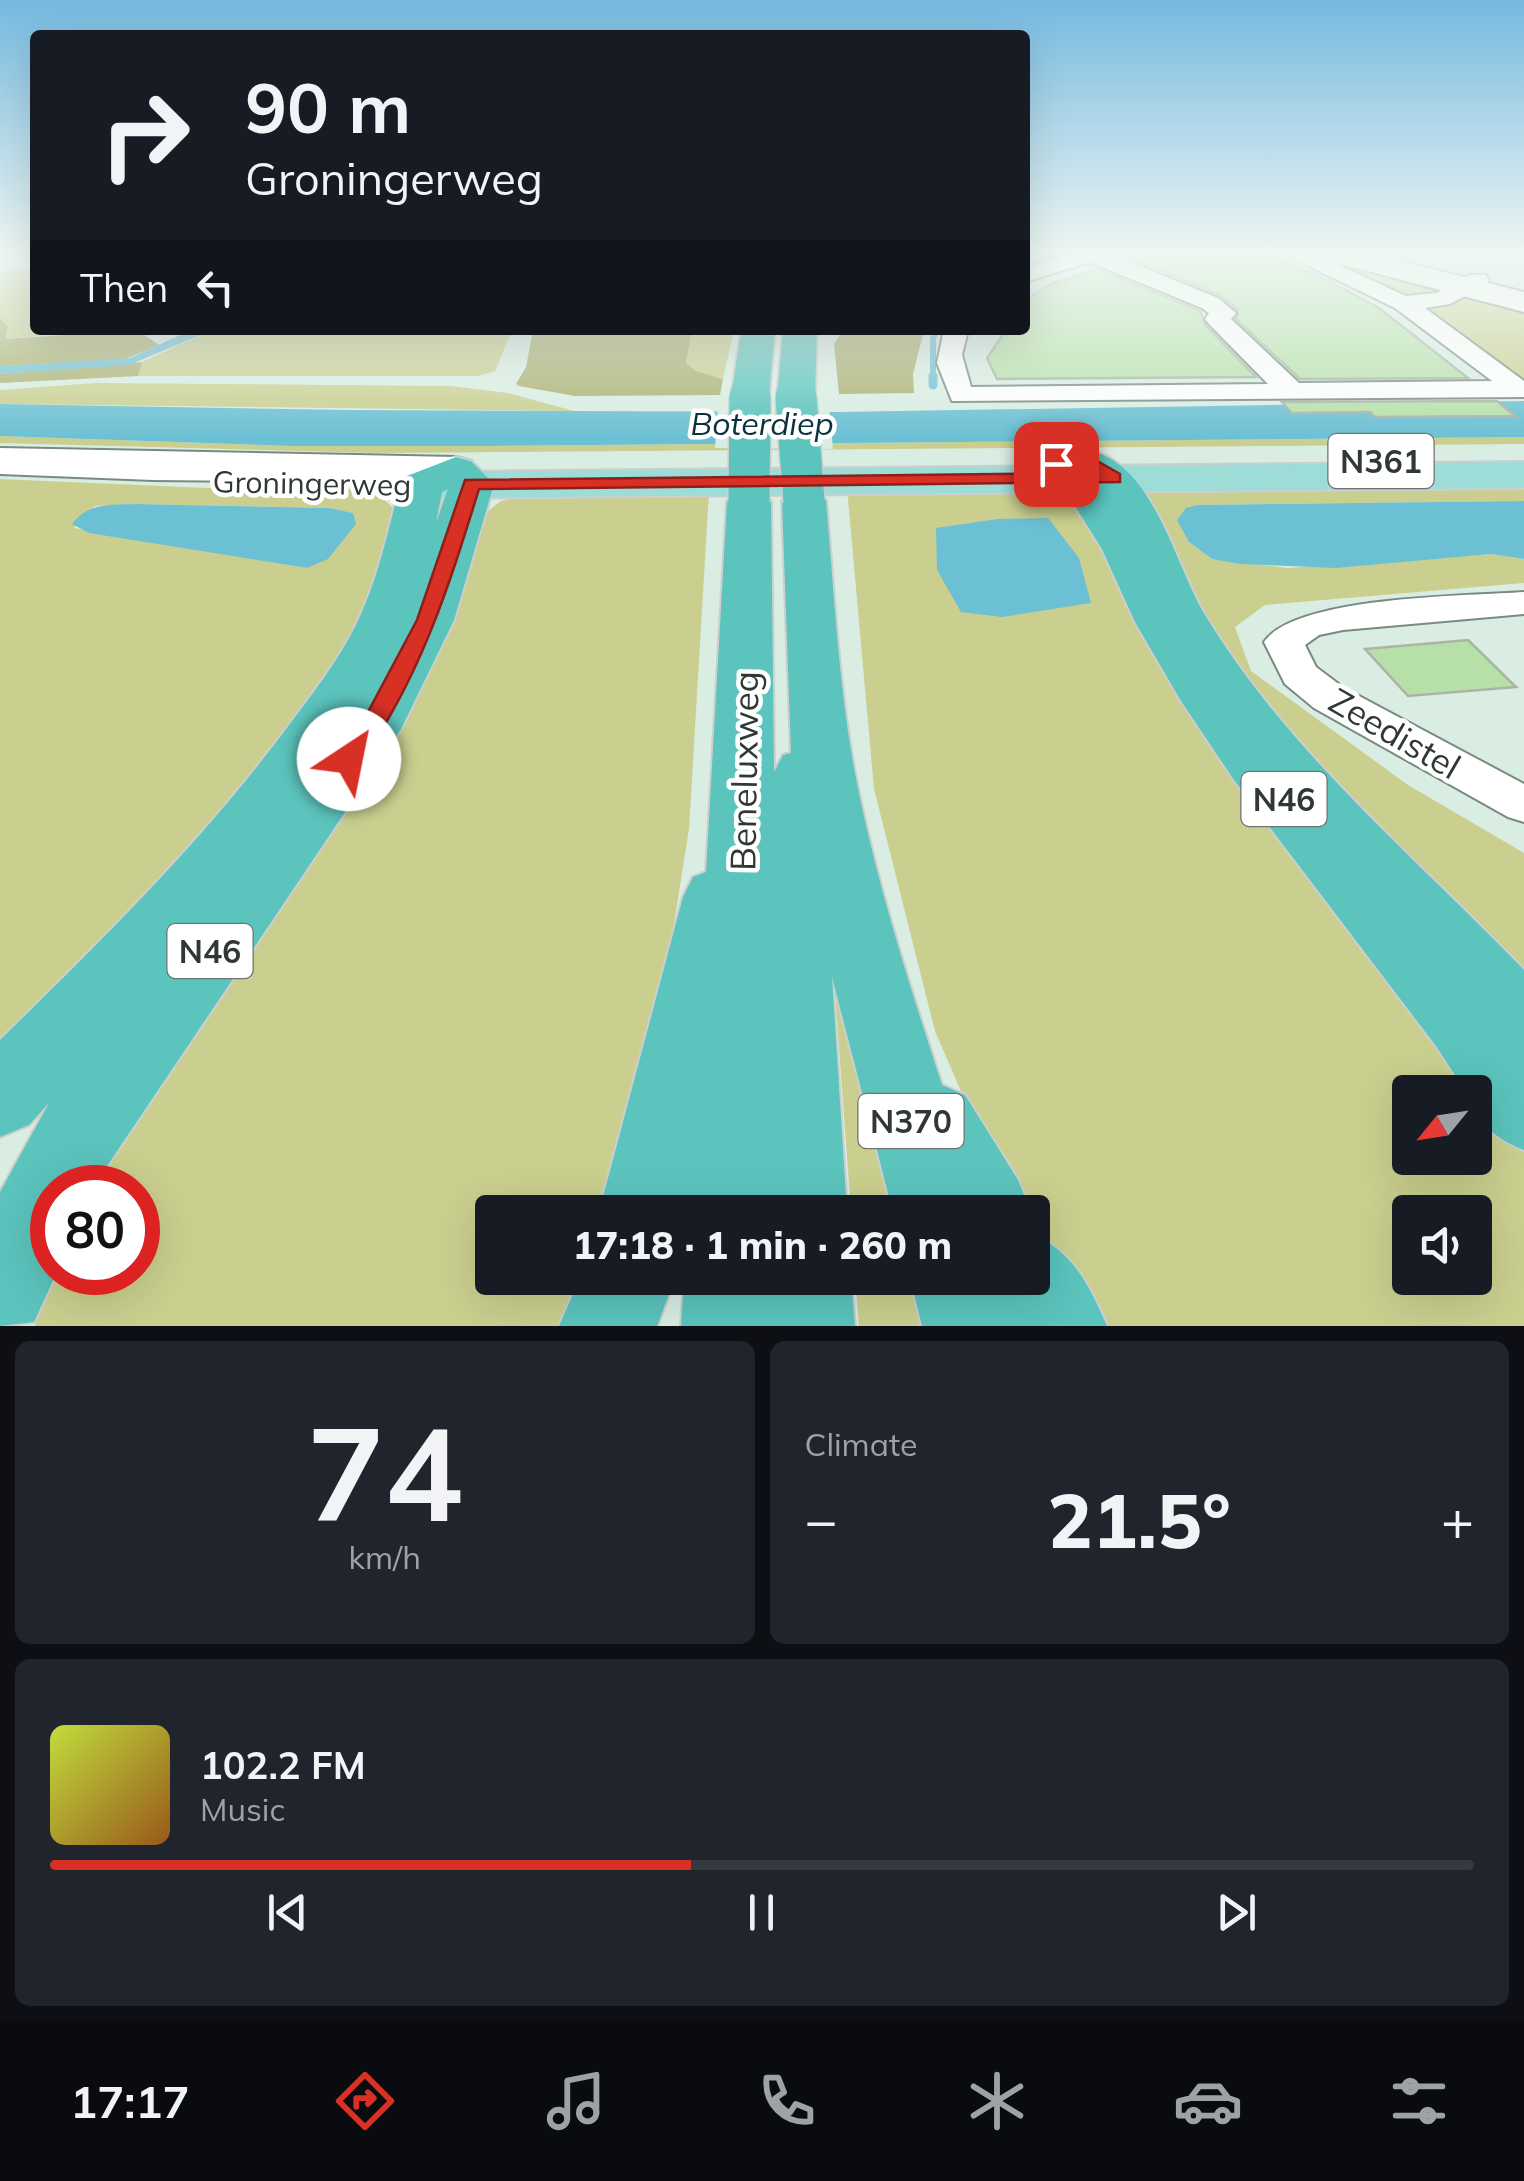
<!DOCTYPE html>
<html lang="en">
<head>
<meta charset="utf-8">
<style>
	:root { --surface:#171b24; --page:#20242c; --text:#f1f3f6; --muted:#9ea1a6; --line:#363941; --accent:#d93025 }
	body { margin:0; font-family:Mulish,sans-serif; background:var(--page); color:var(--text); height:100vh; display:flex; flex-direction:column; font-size:38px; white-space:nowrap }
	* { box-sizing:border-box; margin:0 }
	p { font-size:32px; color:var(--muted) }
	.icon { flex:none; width:55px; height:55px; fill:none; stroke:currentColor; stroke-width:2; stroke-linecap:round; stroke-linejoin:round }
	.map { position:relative; height:1326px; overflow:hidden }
	.drawer { display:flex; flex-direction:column; gap:15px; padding:15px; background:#0d0f14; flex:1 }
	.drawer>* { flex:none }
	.top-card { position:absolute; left:30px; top:30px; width:1000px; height:305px; border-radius:10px; box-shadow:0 10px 40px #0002; background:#171b24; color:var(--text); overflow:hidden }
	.needle { width:65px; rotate:240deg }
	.buttons { position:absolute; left:1392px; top:1075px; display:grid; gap:20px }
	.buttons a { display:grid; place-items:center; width:100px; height:100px; border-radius:10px; background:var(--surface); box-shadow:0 10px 40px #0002; font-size:50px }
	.speed { position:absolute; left:30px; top:1165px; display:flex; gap:20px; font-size:50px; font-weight:700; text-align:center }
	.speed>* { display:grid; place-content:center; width:130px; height:130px; border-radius:50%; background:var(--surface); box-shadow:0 10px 40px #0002; line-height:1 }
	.speed .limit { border:15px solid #d22; background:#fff; color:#111 }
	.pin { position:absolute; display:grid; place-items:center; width:85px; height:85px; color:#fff; margin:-42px; border-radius:20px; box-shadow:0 5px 15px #0006 }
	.me { position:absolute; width:110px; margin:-55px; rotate:34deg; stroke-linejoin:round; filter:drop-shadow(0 0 8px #0008) }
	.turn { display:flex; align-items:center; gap:35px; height:210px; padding:0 50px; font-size:45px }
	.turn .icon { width:130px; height:130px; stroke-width:2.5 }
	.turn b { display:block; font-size:70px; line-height:85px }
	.then { display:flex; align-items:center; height:95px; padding:0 50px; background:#0003; gap:20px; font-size:38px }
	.big { font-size:75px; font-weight:800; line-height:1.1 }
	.drawer .widget { flex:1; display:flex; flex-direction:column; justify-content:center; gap:15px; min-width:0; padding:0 35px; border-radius:15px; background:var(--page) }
	.drawer .dial { align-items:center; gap:0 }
	.dial b { font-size:130px; line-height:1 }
	.song { display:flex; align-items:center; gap:30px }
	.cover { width:120px; height:120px; border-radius:15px; background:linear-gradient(135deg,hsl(70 70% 55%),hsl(30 70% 35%)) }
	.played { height:10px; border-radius:5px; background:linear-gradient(90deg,var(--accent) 45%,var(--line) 45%) }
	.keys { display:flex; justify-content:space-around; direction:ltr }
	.heat { display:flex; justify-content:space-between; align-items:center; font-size:55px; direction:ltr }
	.drawer .tiles { flex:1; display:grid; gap:15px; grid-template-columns:1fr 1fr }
	.widget:last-child { grid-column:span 2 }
	.trip { position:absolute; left:475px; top:1195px; width:575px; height:100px; border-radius:10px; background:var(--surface); box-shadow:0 10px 40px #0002; font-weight:800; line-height:100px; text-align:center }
	.tabs { display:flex; height:160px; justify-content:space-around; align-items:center; background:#090b0e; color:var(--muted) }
	.tabs .icon { width:70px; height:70px }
	.tabs .selected { color:var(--accent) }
	.tabs b { font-size:45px; color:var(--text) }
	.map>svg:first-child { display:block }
	.green { fill:#cacf8f; fill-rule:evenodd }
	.forest { fill:#aaaf6e }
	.water { fill:#6cc0d4 }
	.pier { fill:#d9ede3 }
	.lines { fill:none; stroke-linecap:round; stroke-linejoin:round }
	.stream-far1 { stroke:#6cc0d4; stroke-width:6 }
	.stream { stroke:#6cc0d4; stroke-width:9 }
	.building { fill:#b7e0a9; stroke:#a9b4a5; stroke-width:2.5 }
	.street-casing { stroke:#798b81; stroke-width:4 }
	.secondary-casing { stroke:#798b81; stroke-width:4 }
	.primary-casing { stroke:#cdcfce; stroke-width:4 }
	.highway-casing { stroke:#cdcfce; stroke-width:4 }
	.street { fill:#fff; fill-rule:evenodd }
	.secondary { fill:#fff; fill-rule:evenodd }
	.primary { fill:#9ddcd7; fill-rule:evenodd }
	.highway { fill:#5bc4bd; fill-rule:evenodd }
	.highway-bridge-casing { stroke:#cdcfce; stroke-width:44; stroke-linecap:butt }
	.highway-bridge { stroke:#5bc4bd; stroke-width:41 }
	.route { fill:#d93025; stroke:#8d1f18; stroke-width:2.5 }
	.labels { text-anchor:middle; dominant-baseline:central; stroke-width:9; stroke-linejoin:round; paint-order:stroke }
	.far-street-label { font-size:30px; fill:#303834; stroke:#fff }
	.far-water-label { font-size:32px; font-style:italic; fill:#0a343d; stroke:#fff }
	.shield { fill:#fff; stroke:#6e7471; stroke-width:2.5 }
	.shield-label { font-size:32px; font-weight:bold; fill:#303834 }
	.street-label { font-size:35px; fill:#303834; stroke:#fff }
</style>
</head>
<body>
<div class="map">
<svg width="1524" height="1326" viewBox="0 0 1524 1326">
	<rect width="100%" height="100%" fill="#d9ede3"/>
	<path class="green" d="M 1303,253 L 1322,253 L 1441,284 L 1444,292 L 1413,298 L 1398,294 Z
		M 35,269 L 35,330 L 100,330 L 5,339 L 0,318 L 0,272 Z
		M 1466,295 L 1524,305 L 1524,384 L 1425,311 L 1427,306 Z
		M 212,330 L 512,330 L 495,371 L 478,376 L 138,376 L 142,362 Z
		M 692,330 L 734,330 L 723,379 L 695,371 L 686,363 Z
		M 95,383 L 450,386 L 508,393 L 574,411 L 0,404 L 0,390 Z
		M 0,436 L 290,446 L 491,446 L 1524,437 L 1524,444 L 375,453 L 0,443 Z
		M 0,479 L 208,488 L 359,489 L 384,499 L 396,511 L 375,627 L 257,788 L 0,1067 ZM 136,504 L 330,508 L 352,513 L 307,568 L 74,528 L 95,506 Z
		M 1524,480 L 1524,501 L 1198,505 L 1189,542 L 1212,559 L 1288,568 L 1491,554 L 1524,559 L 1524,583 L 1265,605 L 1235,627 L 1251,671 L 1408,785 L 1524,853 L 1524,991 L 1282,738 L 1181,592 L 1141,506 L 1145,492 L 1168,483 Z
		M 847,488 L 1054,489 L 1085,505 L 1501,1098 L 1524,1152 L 1524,1326 L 1092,1326 L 1033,1250 L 1032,1212 L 1013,1212 L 935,1031 L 874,789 ZM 1410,1092 L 1475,1092 L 1475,1158 L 1410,1158 ZM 1410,1212 L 1475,1212 L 1475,1278 L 1410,1278 Z
		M 709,492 L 689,829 L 638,1150 L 616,1212 L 492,1212 L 492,1278 L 593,1278 L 583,1308 L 569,1326 L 35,1326 L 40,1268 L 52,1243 L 52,1272 L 138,1272 L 138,1188 L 81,1187 L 479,518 L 501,501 L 530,493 Z
		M 834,978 L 902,1212 L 851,1212 Z
		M 855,1278 L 921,1278 L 935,1326 L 859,1326 Z"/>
	<path class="forest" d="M 0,318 L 8,327 L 5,339 L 137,330 L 159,345 L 125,359 L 0,366 Z
		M 533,330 L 692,330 L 686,363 L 696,371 L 723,379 L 720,395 L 575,396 L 519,386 L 516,384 L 526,367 Z
		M 843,330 L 924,330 L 913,374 L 914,393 L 839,394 L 834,344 Z
		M 142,362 L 138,376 L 0,383 L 0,374 Z"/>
	<path class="water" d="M 191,330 L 212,330 L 129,365 L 0,374 L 0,366 L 130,358 Z
		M 1524,401 L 1524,437 L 491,446 L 290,446 L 0,436 L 0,404 L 348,410 L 838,412 Z
		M 1524,501 L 1524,559 L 1491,554 L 1336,568 L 1240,564 L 1212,559 L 1189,542 L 1177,520 L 1186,508 L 1198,505 Z
		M 136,504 L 330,508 L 353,513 L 356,524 L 328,559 L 307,568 L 89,533 L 72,524 C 89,502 110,505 136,504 Z
		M 1048,518 L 1079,558 L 1091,603 L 1002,617 L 961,612 L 937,570 L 936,528 L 998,519 Z"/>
	<path class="pier" d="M 718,407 L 829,407 L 833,449 L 715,448 Z"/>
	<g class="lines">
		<path class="stream-far1" d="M 1025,264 L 1057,253
			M 933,379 L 933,338 L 937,330"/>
		<path class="stream" d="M 933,376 L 933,385"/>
	</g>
	<path class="building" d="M 1156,253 L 1261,253 L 1319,276 L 1379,308 L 1468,378 L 1300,379 L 1236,319 L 1238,310 L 1220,295 L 1133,259 Z
		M 1098,269 L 1200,311 L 1206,326 L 1256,377 L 997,379 L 987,358 L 1006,330 L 1025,330 L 1025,300 L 1052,284 Z
		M 1497,401 L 1515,416 L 1375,417 L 1370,412 L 1292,413 L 1282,402 Z
		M 1468,640 L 1516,687 L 1408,696 L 1365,649 Z"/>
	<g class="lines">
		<g class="street-casing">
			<path id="street" d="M 1075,253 L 1108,253 L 1218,298 L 1236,313 L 1231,319 L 1299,383 L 1492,381 L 1395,308 L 1282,253 L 1312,253 L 1406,296 L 1437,293 L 1470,275 L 1486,275 L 1489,280 L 1486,285 L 1450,304 L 1425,308 L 1524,381 L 1524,397 L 952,401 L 937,363 L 944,330 L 968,330 L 962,355 L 971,387 L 1268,384 L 1209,324 L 1205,319 L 1209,313 L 1202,308 L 1090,262 L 1025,282 L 1025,268 Z
				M 1524,592 L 1524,614 L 1343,630 L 1319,635 L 1305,645 L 1316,667 L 1344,688 L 1524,784 L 1524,822 L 1508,817 L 1314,708 L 1285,684 L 1264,642 C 1295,596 1468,596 1524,592 Z"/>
		</g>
		<g class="secondary-casing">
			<path id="secondary" d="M 1318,253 L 1368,253 L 1524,292 L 1524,312 L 1322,259 Z
				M 0,448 L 456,457 L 471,461 L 477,470 L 471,479 L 456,483 L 153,480 L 0,474 Z"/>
		</g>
		<g class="primary-casing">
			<path id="primary" d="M 1524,462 L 1524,488 L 422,498 L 407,494 L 400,485 L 407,476 L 422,472 Z"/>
		</g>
		<g class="highway-casing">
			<path id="highway" d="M 741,330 L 775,330 L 769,397 L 763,405 L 750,408 L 737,405 L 731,397 Z
				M 783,330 L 817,330 L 815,397 L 809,405 L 796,408 L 783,405 L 777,397 Z
				M 1092,451 C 1155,467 1175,566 1205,615 C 1288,752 1414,856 1524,970 L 1524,1150 C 1497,1139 1475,1125 1475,1092 L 1466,1092 L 1436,1046 L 1234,780 L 1181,701 L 1135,622 L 1102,549 L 1057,478 L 1077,455 Z
				M 456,457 L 471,461 L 494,484 L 454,620 L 401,729 L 107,1166 L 97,1188 L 52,1188 L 52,1272 L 57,1272 L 34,1322 L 0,1326 L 0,1192 L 49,1103 L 29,1125 L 0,1137 L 0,1040 C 102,940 204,840 289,725 C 313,693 339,660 357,623 C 378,579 388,532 400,485 L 407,476 ZM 448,489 L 436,523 L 442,492 Z
				M 804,488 L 820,492 L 826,501 C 834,590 838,680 854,768 C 874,875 908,981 942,1085 L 965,1095 L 1018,1180 L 1031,1212 L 893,1212 L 832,977 L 847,1212 L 599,1212 L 683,897 L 693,877 L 706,872 L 727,502 L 733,493 L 749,489 L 765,493 L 771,502 L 774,772 L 783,755 L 791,753 L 782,501 L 788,492 Z
				M 1032,1234 C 1073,1251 1090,1287 1107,1326 L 922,1326 L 910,1278 L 1032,1278 Z
				M 580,1278 L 675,1278 L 657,1326 L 559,1326 Z
				M 684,1278 L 851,1278 L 855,1326 L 681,1326 Z"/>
		</g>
		<use href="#street" class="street"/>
		<use href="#secondary" class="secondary"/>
		<use href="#primary" class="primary"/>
		<use href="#highway" class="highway"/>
		<g class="highway-bridge-casing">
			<path id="highway-bridge" d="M 796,397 L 804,501
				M 749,502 L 750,397"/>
		</g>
		<use href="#highway-bridge" class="highway-bridge"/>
	</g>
	<linearGradient id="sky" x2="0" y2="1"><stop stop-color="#76b9e0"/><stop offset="0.58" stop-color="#eef7f2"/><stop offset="1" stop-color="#eef7f2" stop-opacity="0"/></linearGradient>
	<rect width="1524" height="439" fill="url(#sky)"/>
	<path class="route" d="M 1092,458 L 1120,474 L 1120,482 L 479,489 C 448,589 420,679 358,766 L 340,766 L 337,759 L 361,725 L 417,620 L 465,480 L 1094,473 C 1080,463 1061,475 1048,464 L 1056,459 Z"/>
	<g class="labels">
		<g class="far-street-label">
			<text transform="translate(312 483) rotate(1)">Groningerweg</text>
		</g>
		<g class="far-water-label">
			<text x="762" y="423">Boterdiep</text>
		</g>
		<g class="shield">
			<rect x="1328.5" y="434" width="105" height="54" rx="8"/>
			<rect x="1241.5" y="772" width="85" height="54" rx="8"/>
			<rect x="167.5" y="924" width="85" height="54" rx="8"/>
			<rect x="858.5" y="1094" width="105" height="54" rx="8"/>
		</g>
		<g class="shield-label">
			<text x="1381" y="461">N361</text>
			<text x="1284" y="799">N46</text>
			<text x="210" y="951">N46</text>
			<text x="911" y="1121">N370</text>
		</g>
		<g class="street-label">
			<text transform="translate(1395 733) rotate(30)">Zeedistel</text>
			<text transform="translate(744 771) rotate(-89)">Beneluxweg</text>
		</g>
	</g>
</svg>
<div class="buttons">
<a><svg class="needle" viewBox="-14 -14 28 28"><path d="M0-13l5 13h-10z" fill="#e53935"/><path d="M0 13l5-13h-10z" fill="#9ea1a6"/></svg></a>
<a><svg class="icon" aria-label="sound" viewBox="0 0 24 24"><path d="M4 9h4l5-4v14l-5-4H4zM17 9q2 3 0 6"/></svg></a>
</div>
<div class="speed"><div class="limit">80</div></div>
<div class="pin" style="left:1056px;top:464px;background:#d93025"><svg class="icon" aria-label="arrive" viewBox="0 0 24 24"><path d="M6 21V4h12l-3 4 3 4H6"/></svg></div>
<svg class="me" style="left:349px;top:759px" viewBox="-20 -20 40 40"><circle r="19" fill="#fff"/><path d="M0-13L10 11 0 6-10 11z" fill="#d93025"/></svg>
<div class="trip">17:18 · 1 min · 260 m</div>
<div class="top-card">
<div class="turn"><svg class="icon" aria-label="right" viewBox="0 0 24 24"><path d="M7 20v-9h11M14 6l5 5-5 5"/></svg><div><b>90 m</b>Groningerweg</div></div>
<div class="then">Then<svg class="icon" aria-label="left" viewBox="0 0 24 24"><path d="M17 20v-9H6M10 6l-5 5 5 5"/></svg></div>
</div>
</div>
<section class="drawer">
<div class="tiles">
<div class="widget dial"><b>74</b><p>km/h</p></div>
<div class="widget"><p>Climate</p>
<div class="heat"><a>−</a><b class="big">21.5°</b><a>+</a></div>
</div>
<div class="widget">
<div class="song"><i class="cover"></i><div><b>102.2 FM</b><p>Music</p></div></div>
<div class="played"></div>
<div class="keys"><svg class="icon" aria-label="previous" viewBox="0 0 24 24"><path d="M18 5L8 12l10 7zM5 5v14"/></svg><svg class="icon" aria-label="pause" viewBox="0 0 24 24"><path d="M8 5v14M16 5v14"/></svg><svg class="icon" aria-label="next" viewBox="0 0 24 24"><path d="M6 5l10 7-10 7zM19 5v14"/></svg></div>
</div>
</div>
</section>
<nav class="tabs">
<b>17:17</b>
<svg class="icon selected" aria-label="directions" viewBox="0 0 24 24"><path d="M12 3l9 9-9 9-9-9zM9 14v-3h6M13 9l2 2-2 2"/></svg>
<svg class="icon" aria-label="music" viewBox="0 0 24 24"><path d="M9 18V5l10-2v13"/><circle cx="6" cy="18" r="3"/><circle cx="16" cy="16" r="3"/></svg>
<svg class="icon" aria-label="phone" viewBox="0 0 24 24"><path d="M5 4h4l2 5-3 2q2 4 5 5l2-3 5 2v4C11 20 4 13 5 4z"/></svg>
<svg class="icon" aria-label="climate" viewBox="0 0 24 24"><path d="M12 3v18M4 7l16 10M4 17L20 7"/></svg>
<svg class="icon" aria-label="car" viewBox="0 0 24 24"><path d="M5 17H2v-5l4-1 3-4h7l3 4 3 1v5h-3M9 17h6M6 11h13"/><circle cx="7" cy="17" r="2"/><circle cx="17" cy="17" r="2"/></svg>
<svg class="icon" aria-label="filters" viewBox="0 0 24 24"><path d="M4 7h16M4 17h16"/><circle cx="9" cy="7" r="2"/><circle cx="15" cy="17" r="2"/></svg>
</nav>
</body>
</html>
